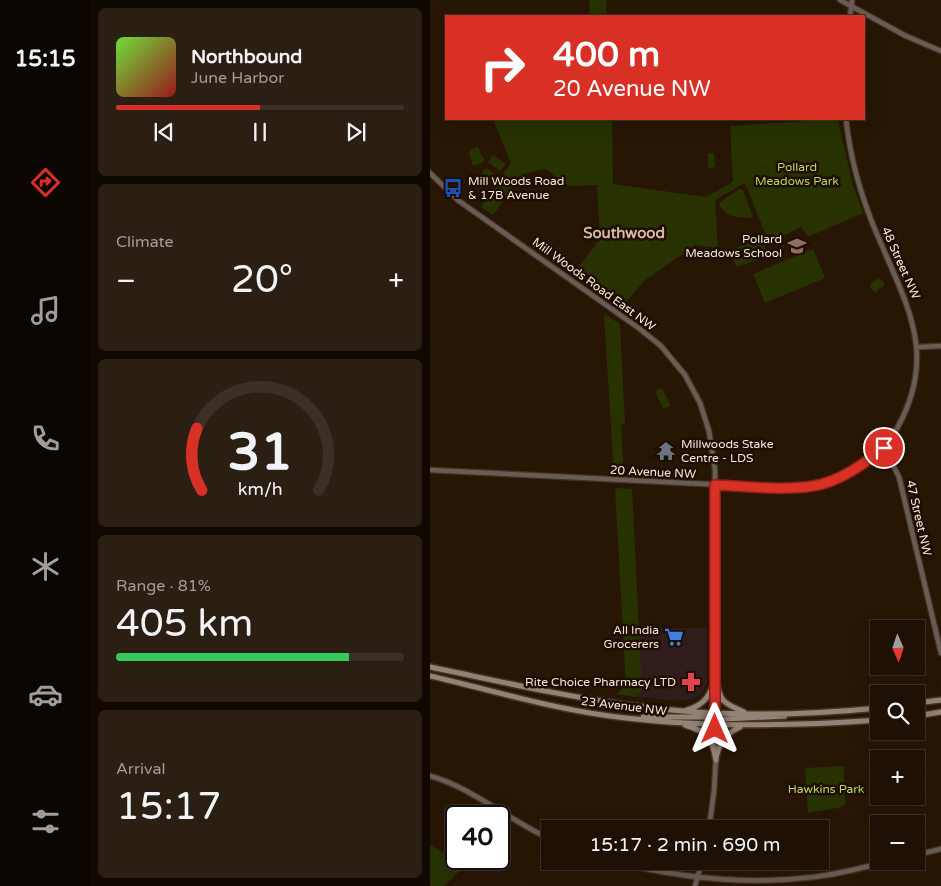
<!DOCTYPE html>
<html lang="en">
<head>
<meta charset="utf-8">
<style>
	:root { --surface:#1e1004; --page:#2b1e13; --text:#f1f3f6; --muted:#a19d9a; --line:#3c3026; --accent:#d93025 }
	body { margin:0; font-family:"Varela Round",sans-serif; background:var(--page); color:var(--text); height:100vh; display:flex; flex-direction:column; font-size:19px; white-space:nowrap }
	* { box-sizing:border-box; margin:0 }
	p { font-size:16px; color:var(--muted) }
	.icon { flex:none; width:28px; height:28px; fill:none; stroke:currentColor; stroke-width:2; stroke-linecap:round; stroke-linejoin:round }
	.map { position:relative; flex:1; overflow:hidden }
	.drawer { display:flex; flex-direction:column; gap:8px; padding:8px; background:#100902; width:340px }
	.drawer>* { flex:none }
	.guide { position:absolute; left:15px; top:15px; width:420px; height:105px; border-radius:0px; box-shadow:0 5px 20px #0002,0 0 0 1px var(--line); background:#d93025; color:#fff; overflow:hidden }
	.needle { width:32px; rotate:177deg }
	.buttons { position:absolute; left:440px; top:620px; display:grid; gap:10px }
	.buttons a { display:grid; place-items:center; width:55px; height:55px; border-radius:0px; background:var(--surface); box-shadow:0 5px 20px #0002,0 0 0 1px var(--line); font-size:25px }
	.speed { position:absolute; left:15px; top:805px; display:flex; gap:10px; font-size:25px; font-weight:700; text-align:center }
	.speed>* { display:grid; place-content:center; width:65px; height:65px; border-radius:50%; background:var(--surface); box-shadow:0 5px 20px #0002,0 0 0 1px var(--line); line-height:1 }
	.speed .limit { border:2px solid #111; border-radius:8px; background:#fff; color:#111 }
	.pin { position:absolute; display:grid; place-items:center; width:42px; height:42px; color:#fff; margin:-21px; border:2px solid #fff; border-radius:50%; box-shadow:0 1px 5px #0007 }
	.me { position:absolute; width:55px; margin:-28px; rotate:0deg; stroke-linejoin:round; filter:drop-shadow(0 0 4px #0008) }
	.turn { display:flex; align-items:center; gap:18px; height:105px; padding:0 25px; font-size:22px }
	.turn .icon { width:65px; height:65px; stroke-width:2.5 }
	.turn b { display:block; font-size:35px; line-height:42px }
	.big { font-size:38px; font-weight:600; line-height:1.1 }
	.drawer .card { flex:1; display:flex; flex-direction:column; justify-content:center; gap:8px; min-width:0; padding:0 18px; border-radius:8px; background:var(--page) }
	.drawer .dial { align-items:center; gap:0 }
	.dial svg { height:130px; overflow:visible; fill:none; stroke:var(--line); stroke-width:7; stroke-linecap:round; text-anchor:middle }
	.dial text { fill:var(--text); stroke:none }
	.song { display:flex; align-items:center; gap:15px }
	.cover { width:60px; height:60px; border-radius:8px; background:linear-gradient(135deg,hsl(100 70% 55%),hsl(0 70% 35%)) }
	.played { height:5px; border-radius:2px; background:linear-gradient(90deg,var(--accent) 50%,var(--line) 50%) }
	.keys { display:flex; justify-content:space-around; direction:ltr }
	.heat { display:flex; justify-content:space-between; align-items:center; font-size:28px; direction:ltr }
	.charge { height:8px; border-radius:4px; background:linear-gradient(90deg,#34c759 81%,var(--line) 0) }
	.trip { position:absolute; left:111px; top:820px; width:288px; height:50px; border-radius:0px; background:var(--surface); box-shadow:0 5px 20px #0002,0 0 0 1px var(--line); font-weight:600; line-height:50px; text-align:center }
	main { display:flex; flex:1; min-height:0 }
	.tab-bar { display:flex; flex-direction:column; width:90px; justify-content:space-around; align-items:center; background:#0c0602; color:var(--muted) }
	.tab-bar .icon { width:35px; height:35px }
	.tab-bar .active { color:var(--accent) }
	.tab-bar b { font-size:22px; color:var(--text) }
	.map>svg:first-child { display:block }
	.commercial { fill:#2f1c1b }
	.green { fill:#273200 }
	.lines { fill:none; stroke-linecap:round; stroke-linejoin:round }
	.tertiary-casing { stroke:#453323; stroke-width:7 }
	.secondary-casing { stroke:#453323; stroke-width:8 }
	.tertiary { stroke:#685d55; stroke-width:4.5 }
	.secondary { stroke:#948276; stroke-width:5 }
	.route-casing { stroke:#8d1f18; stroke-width:12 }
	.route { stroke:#d93025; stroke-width:9 }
	.labels { text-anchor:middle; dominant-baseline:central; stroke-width:5; stroke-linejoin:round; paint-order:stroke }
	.park-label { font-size:12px; fill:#b9d863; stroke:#1e0d00 }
	.poi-label { font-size:12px; fill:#f5e8dd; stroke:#1e0d00; text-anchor:end }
	.street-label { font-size:12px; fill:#f5e8dd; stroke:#1e0d00 }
	.quarter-label { font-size:15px; font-weight:bold; fill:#d5bca7; stroke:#1e0d00 }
</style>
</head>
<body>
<main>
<nav class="tab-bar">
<b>15:15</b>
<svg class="icon active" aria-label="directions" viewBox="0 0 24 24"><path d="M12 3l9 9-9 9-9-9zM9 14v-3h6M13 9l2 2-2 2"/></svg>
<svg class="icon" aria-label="music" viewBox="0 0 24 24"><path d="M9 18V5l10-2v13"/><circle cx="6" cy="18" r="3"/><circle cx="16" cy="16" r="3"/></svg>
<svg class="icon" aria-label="phone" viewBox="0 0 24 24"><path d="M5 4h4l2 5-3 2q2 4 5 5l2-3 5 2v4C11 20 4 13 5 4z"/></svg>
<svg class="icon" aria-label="climate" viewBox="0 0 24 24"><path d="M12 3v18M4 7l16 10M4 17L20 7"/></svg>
<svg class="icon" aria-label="car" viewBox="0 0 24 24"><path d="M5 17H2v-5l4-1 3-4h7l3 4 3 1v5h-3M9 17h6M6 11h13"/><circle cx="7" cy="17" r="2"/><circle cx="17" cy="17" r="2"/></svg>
<svg class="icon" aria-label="filters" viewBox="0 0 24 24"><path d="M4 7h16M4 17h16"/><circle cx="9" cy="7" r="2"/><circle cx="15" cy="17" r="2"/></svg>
</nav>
<section class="drawer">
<div class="card">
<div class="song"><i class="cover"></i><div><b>Northbound</b><p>June Harbor</p></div></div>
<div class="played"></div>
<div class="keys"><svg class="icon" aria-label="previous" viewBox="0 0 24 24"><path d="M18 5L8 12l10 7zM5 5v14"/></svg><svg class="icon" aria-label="pause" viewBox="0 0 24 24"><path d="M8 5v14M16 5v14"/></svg><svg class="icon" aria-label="next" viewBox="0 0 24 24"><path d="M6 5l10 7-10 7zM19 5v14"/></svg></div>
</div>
<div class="card"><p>Climate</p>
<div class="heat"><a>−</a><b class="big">20°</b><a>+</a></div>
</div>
<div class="card dial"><svg viewBox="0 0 100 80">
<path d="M14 69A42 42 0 1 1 86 69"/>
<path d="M14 69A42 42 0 0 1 11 31" stroke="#d93025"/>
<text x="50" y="56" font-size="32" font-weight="700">31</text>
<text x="50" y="72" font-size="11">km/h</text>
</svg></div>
<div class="card"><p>Range · 81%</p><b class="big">405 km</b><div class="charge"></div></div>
<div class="card"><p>Arrival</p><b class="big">15:17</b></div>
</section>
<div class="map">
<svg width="511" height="886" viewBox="0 0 511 886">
	<rect width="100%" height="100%" fill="#281605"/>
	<path class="commercial" d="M 278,627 L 277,683 L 272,694 L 263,699 L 249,701 L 205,697 L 212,691 L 208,630 Z"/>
	<path class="green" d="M 159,0 L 176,0 L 177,16 L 160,16 Z
		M 63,119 L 182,119 L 183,184 L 276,197 L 303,182 L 300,126 L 408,119 L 422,182 L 433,213 L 378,237 L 371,227 L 339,243 L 315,183 L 285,200 L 288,248 L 265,245 L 214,281 L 193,305 L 144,273 L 170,239 L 167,185 L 139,186 L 115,169 L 92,174 L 63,215 L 51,207 L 81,163 Z
		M 48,147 L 52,157 L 55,158 L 53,162 L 43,166 L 39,153 L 41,149 Z
		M 278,153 L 284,153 L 285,167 L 278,168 Z
		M 63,155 L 76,164 L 70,171 L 58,162 Z
		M 56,168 L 68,177 L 63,184 L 50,175 Z
		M 309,189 L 313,190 L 323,217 C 310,219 293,217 289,203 Z
		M 332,238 L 338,256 L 306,267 L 300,250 Z
		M 383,249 L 395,278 L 335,303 L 323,274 Z
		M 449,278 L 454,283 L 454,287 L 450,288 L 446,293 L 440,288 L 441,283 Z
		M 174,314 L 190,324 L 195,424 L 191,425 L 194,474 L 184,474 Z
		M 232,388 L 241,406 L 233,409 L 225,391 Z
		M 185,488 L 202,489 L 212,691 L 205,697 L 187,694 L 196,685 Z
		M 413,766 L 414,767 L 415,805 L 412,807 L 378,813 L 375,768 Z
		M 66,814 L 80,823 L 69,833 L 69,816 L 64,816 Z
		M 0,845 L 21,857 L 26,853 L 26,859 L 42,859 L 14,886 L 0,886 Z"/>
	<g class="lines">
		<g class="tertiary-casing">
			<path id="tertiary" d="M 410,0 L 476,36 L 511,51
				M 420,16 L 422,0
				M 0,173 L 29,201 L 210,329 L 231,346 L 255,375 L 270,403 L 279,431 L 285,470 L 285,750
				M 489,347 L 511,346
				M 454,448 L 469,477 L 511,653
				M 0,470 L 356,488 C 365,487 374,487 382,486 C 410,482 446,459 462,437 C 511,358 478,308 446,232 C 431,196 420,158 416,119
				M 0,776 C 41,787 80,821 120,839
				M 279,829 L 284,791 L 286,758
				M 486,855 L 511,849
				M 183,861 C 248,878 318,885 384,877 C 410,874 435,867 460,861
				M 265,886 L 272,861"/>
		</g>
		<g class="secondary-casing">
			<path id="secondary" d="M 0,667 C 68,681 136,697 206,706 C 286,717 368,716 449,708
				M 0,676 C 65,691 129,711 196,718 C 280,728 365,726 449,720
				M 285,677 C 291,701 290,702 314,712
				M 486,703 L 511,700
				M 257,710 C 274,705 280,696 285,680
				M 486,716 L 511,712
				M 213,717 L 277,717 L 284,714
				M 255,725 C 280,733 281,736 286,760
				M 285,725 L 295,719 L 355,716
				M 286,758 C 290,742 295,734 310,727"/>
		</g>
		<use href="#tertiary" class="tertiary"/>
		<use href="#secondary" class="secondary"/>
	</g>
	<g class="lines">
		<g class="route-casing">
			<path id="route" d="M 285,729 L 285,485 C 317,486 351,491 383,486 C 409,482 434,464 454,448"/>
		</g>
		<use href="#route" class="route"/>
	</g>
	<defs>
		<g id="bus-bare" transform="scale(1.5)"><path d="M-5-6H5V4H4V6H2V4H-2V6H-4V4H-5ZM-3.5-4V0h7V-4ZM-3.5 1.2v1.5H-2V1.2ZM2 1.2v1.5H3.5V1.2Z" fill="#1a4fb4" stroke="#1e0d00" stroke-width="2.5" paint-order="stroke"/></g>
		<g id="school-bare" transform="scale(1.5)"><path d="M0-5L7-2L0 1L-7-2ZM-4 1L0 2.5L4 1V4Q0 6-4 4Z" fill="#8d6e63" stroke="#1e0d00" stroke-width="2.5" paint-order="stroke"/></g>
		<g id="temple-bare" transform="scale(1.5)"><path d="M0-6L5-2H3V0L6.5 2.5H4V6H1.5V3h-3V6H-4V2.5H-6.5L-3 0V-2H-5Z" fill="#6b7280" stroke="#1e0d00" stroke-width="2.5" paint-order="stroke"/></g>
		<g id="supermarket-bare" transform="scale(1.5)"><path d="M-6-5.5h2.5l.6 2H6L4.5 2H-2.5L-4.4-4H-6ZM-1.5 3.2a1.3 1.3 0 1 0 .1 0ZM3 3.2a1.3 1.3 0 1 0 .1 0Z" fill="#3f7fe0" stroke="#1e0d00" stroke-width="2.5" paint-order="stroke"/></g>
		<g id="pharmacy-bare" transform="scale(1.5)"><path d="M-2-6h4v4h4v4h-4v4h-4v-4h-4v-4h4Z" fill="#e0444e" stroke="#1e0d00" stroke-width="2.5" paint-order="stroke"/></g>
	</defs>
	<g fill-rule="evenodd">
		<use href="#bus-bare" x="23" y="188"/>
		<use href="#school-bare" x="367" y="246"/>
		<use href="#temple-bare" x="236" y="451"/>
		<use href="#supermarket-bare" x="244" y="637"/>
		<use href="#pharmacy-bare" x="261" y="682"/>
	</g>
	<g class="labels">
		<g class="park-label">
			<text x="367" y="167">Pollard<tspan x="367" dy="14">Meadows Park</tspan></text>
			<text x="396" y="789">Hawkins Park</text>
		</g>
		<g class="poi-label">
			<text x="38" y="181" text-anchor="start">Mill Woods Road<tspan x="38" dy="14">&amp; 17B Avenue</tspan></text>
			<text x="352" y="239">Pollard<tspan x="352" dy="14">Meadows School</tspan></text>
			<text x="251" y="444" text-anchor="start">Millwoods Stake<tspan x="251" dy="14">Centre - LDS</tspan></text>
			<text x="229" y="630">All India<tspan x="229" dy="14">Grocerers</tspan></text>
			<text x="246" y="682">Rite Choice Pharmacy LTD</text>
		</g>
		<g class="street-label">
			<text transform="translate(471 263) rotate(66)">48 Street NW</text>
			<text transform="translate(164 284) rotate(36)">Mill Woods Road East NW</text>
			<text transform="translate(223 472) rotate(3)">20 Avenue NW</text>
			<text transform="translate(489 518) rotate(77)">47 Street NW</text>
			<text transform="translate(194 706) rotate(7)">23 Avenue NW</text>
		</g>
		<g class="quarter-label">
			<text x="194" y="233">Southwood</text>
		</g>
	</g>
</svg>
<div class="buttons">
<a><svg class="needle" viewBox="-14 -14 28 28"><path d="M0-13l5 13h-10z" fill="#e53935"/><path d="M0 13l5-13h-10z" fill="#a19d9a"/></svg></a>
<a><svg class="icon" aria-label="search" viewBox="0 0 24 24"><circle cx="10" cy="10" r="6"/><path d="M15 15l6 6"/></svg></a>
<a>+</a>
<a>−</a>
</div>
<div class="speed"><div class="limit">40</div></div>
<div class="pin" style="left:454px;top:448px;background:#d93025"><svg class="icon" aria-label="arrive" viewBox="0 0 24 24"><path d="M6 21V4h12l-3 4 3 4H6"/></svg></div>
<svg class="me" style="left:285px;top:729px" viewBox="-20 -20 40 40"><path d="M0-17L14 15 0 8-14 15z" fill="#d93025" stroke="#fff" stroke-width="4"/></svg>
<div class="trip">15:17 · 2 min · 690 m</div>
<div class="guide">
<div class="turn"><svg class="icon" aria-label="right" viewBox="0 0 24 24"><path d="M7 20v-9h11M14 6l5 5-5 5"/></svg><div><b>400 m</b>20 Avenue NW</div></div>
</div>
</div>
</main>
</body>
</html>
